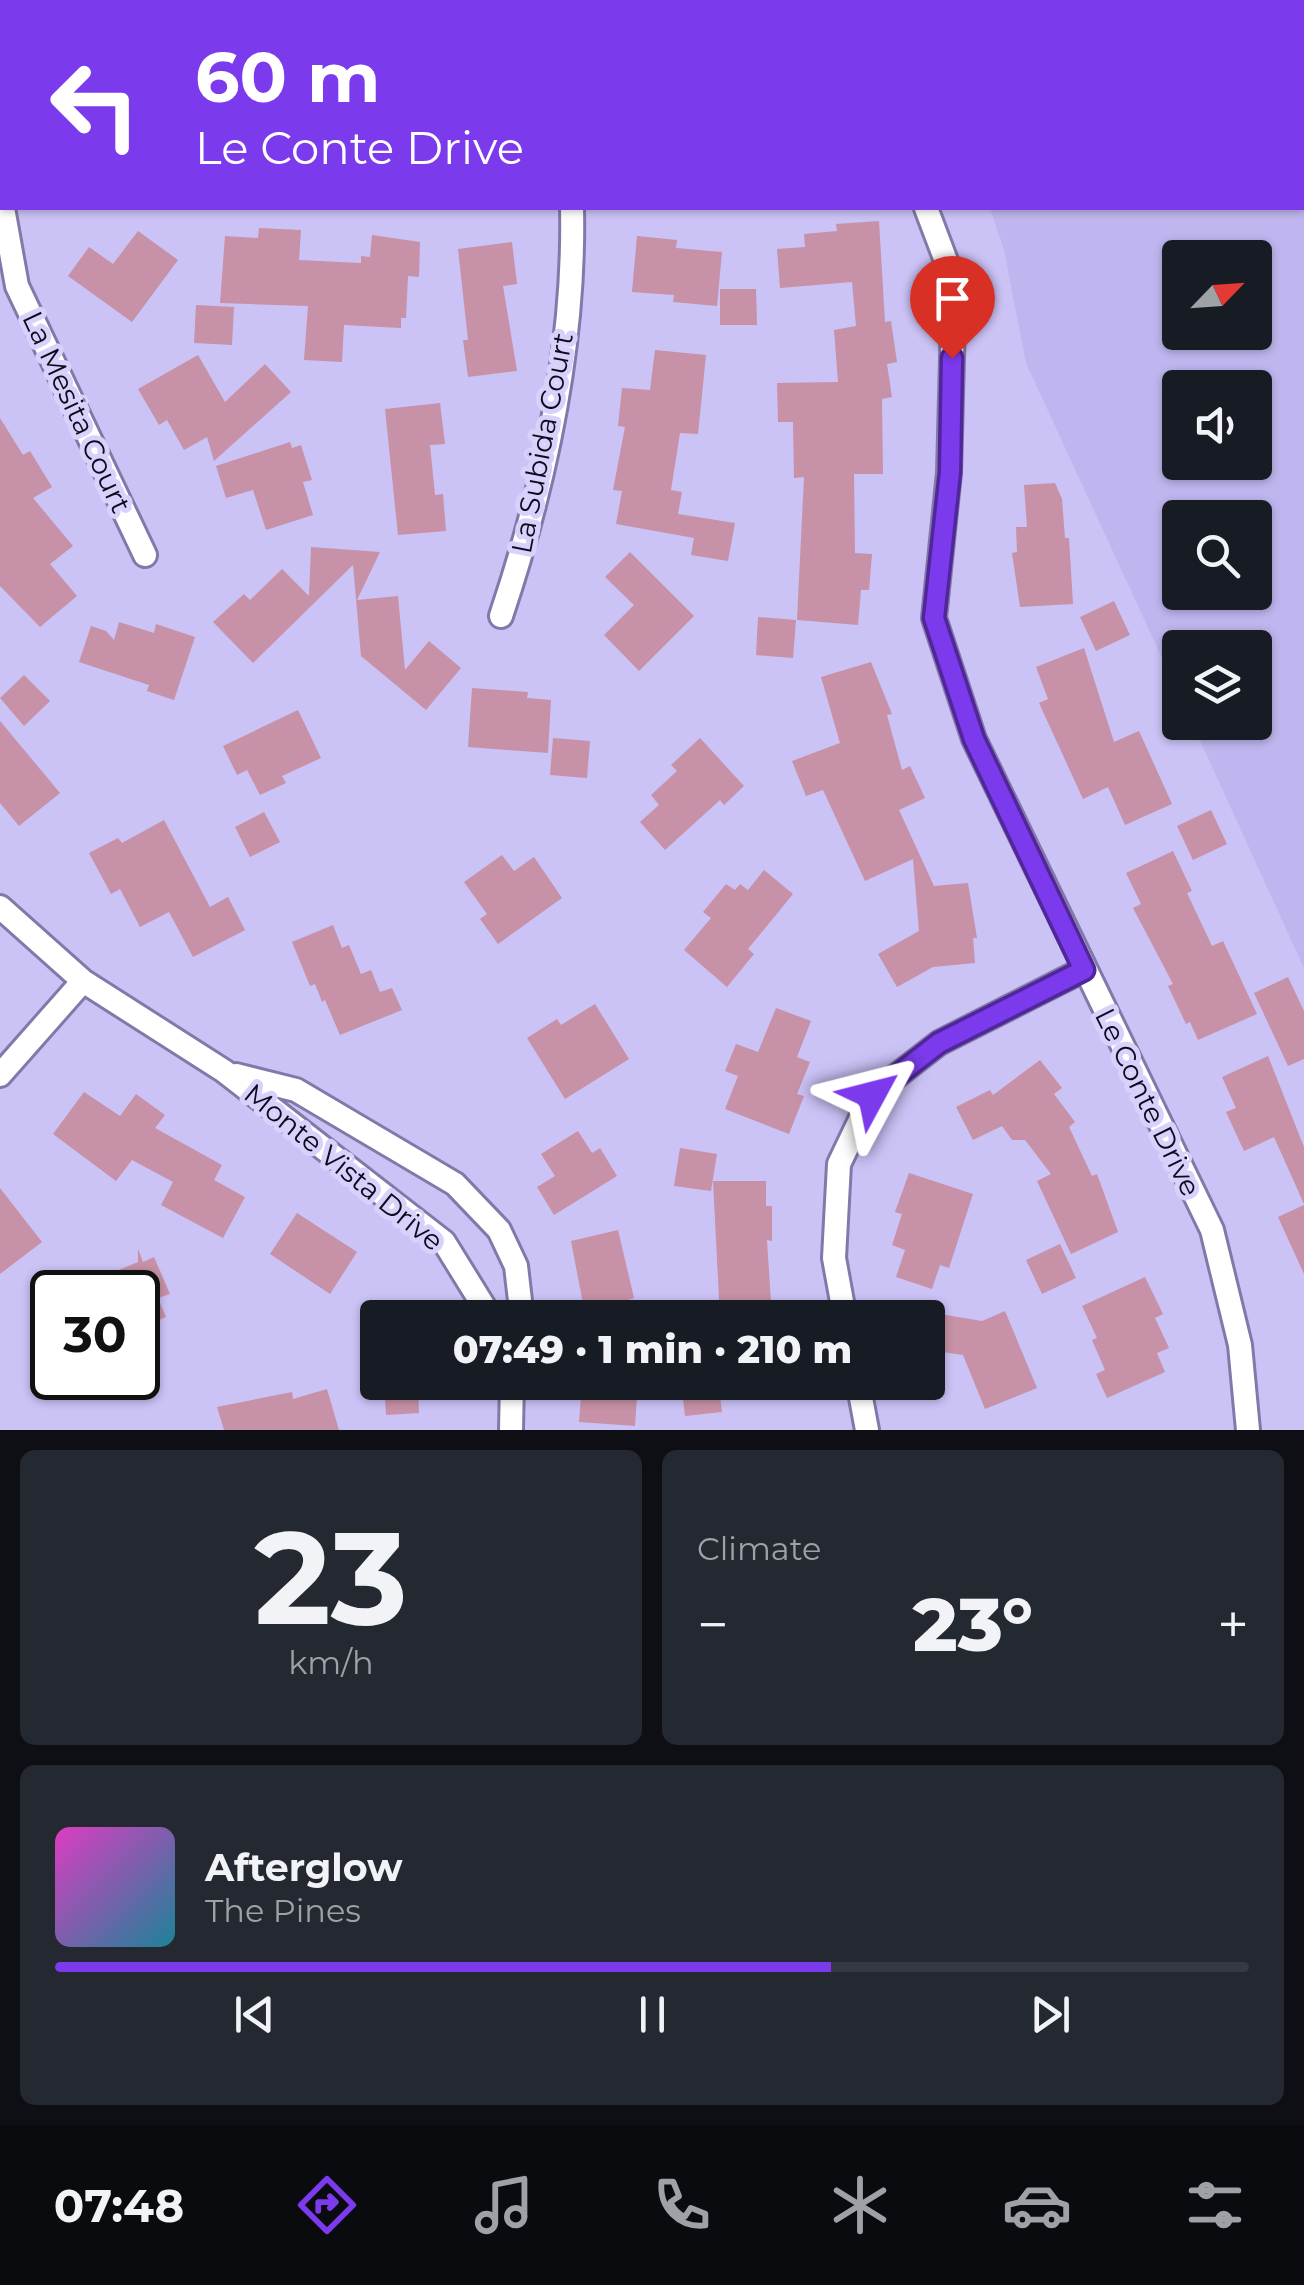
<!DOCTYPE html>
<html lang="en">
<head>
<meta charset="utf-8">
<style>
	:root { --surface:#171b24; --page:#242831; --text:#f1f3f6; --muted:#9ea1a6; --line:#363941; --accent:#7c3aed }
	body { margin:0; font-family:Montserrat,sans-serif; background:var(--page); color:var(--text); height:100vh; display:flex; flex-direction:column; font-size:38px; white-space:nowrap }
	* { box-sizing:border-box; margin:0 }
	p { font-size:32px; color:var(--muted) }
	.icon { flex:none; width:55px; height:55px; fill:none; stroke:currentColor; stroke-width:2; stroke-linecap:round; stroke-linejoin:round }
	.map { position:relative; height:1430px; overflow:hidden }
	.sheet { display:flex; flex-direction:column; gap:20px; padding:20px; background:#0d0f14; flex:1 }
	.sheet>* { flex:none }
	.guide { position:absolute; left:0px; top:0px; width:1305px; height:210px; box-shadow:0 2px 8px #0004; background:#7c3aed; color:#fff; overflow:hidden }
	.needle { width:65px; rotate:65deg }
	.buttons { position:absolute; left:1162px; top:240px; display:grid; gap:20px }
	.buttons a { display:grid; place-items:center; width:110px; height:110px; border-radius:10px; background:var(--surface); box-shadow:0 2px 8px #0004; font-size:50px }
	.speed { position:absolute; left:30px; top:1270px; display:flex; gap:20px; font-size:50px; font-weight:700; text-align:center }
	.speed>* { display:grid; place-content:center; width:130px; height:130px; border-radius:50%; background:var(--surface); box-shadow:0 2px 8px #0004; line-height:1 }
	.speed .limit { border:5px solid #111; border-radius:15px; background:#fff; color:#111 }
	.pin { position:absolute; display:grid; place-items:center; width:85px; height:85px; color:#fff; margin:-102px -42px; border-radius:50% 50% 50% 0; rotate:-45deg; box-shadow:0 0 10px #0007 }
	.pin .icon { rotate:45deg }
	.me { position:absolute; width:110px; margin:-55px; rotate:52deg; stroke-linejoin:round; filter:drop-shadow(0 0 8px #0008) }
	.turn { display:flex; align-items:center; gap:35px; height:210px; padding:0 30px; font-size:45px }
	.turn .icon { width:130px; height:130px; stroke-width:2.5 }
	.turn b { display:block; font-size:70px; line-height:85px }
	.big { font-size:75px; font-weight:800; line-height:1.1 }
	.sheet .tile { flex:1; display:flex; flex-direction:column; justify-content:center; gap:15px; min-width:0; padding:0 35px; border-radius:15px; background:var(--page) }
	.sheet .dial { align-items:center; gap:0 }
	.dial b { font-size:130px; line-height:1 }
	.song { display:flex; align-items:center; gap:30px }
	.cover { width:120px; height:120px; border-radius:15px; background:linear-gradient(135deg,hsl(310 70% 55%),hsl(190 70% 35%)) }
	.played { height:10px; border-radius:5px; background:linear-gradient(90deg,var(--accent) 65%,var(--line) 65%) }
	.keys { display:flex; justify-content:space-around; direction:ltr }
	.heat { display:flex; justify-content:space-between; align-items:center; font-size:55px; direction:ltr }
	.sheet .tiles { flex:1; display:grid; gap:20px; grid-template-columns:1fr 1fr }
	.tile:last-child { grid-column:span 2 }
	.trip { position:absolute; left:360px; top:1300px; width:585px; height:100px; border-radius:10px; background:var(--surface); box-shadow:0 2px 8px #0004; font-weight:800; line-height:100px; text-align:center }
	.dock { display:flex; height:160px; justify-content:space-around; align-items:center; background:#090b0e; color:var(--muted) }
	.dock .icon { width:70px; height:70px }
	.dock .selected { color:var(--accent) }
	.dock b { font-size:45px; color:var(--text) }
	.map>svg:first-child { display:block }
	.built { fill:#bfb6ef; fill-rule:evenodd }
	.building { fill:#c791a7 }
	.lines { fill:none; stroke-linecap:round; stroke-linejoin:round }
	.minor-casing { stroke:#8279a9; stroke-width:28 }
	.minor { stroke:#fff; stroke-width:22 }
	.route-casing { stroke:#51269a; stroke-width:25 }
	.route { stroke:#7c3aed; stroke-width:18 }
	.labels { text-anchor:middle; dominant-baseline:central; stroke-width:10; stroke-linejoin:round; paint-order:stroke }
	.street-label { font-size:28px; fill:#0e0a1c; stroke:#d8d1fb }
</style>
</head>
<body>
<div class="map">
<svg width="1304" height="1430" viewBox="0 0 1304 1430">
	<rect width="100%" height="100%" fill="#cbc2f6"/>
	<path class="built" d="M 904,0 L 1304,0 L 1304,968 L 1192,723 L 1255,722 L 1255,648 L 1180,648 L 1180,697 L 1026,363 L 1004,250 L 990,208 L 1302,208 L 1302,2 ZM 1180,258 L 1255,258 L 1255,332 L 1180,332 ZM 1180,388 L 1255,388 L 1255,462 L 1180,462 ZM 1180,518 L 1255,518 L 1255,592 L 1180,592 Z"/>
	<path class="building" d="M 879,221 L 885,322 L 891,321 L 897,362 L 887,364 L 892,397 L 882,399 L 883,474 L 854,474 L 855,553 L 872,554 L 869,590 L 861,590 L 858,625 L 797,620 L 804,477 L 794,478 L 793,422 L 778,422 L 777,383 L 838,382 L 834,330 L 856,326 L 852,282 L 780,288 L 777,249 L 805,247 L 804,234 L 837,231 L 836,224 Z
		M 259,228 L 301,230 L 299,260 L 361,263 L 361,256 L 370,257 L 372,235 L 420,242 L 419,277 L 408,276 L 406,318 L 401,318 L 401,328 L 344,325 L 342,362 L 304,360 L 308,306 L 220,303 L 225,236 L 258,238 Z
		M 138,231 L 178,260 L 132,322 L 68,276 L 89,247 L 113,264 Z
		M 637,236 L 677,240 L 676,248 L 722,252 L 717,306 L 673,302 L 674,295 L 632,292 Z
		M 512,242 L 517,284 L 503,286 L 517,371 L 468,377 L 463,340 L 468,340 L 458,249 Z
		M 720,289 L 756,289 L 757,325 L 720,325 Z
		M 196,305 L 234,307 L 232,345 L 194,343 Z
		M 655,350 L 706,355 L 698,434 L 680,433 L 671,490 L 682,492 L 678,514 L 735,523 L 728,561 L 691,555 L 694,538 L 616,524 L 622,491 L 613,490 L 625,427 L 618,426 L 622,388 L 650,390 Z
		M 198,355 L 225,402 L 265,364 L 291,392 L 214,461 L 207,437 L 184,450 L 167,420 L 159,425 L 138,389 Z
		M 440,403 L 445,444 L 430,445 L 435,495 L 443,494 L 446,531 L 398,535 L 385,409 Z
		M 0,418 L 23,455 L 30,451 L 52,487 L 33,498 L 73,546 L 50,564 L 77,596 L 40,627 L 0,586 Z
		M 290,442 L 292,448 L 301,445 L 312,480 L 303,482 L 313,515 L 266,530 L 253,490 L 226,498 L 216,466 Z
		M 1055,483 L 1062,499 L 1065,538 L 1069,538 L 1073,604 L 1020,607 L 1012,553 L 1017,552 L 1016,527 L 1027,527 L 1024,485 Z
		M 311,547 L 380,552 L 357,600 L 398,596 L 405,670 L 429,641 L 461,668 L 426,710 L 361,656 L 353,565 L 253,663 L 213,622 L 244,594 L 250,600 L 282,569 L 309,596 Z
		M 630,552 L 694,616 L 639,671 L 604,635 L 634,605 L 605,577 Z
		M 1114,601 L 1130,635 L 1096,651 L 1080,617 Z
		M 758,617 L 796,620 L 793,658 L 756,655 Z
		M 119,622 L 154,633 L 156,624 L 195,637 L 174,700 L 147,691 L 149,685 L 79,662 L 91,626 L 106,631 L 114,640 Z
		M 1084,648 L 1114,742 L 1139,731 L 1172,804 L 1125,825 L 1108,787 L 1083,799 L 1039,703 L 1048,699 L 1036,667 Z
		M 871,662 L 892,714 L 887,715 L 902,770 L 910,766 L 925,798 L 899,810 L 934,886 L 968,883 L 977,938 L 973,938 L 975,963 L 933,967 L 897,987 L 878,954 L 919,931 L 913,859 L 865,881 L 823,790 L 806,796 L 792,761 L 840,743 L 821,677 Z
		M 24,675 L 50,701 L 24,726 L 0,698 Z
		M 472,688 L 528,692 L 527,698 L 551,700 L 548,753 L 468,747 Z
		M 298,710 L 321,758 L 282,776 L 286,783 L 260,795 L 247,770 L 237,775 L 223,746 Z
		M 0,721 L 60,793 L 19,826 L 0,803 Z
		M 553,738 L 590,741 L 587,778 L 550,775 Z
		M 700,738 L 744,786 L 724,805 L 720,800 L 665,850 L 640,822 L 659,805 L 651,795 L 677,771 L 671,765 Z
		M 1211,810 L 1227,844 L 1193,860 L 1177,826 Z
		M 264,812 L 280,842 L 250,857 L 235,827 Z
		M 164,820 L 210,907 L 228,897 L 245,930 L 193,957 L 169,912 L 140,927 L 120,889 L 111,894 L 89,853 L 118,838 L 122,843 Z
		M 1173,851 L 1192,891 L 1187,893 L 1212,946 L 1223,941 L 1257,1014 L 1198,1040 L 1190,1022 L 1186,1024 L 1168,986 L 1173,984 L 1133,908 L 1141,904 L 1126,873 Z
		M 502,855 L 514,871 L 534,857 L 562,898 L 498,944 L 480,919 L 487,914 L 464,882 Z
		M 764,870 L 793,894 L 748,949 L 754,954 L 727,987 L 684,950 L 711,918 L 703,912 L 726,884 L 735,890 L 740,884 L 748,890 Z
		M 333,925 L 342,948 L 349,945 L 361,974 L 371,970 L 380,992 L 392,988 L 402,1010 L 340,1035 L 325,1000 L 322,1002 L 315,984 L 310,986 L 292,942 Z
		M 1288,977 L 1304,1011 L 1304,1059 L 1288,1066 L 1254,993 Z
		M 595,1004 L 629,1059 L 565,1099 L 527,1038 L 557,1019 L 561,1025 Z
		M 776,1008 L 811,1021 L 797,1057 L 810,1062 L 797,1094 L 804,1096 L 789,1134 L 725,1109 L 738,1076 L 725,1071 L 736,1044 L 758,1052 Z
		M 1268,1056 L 1304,1147 L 1304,1204 L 1274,1137 L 1244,1151 L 1226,1112 L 1236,1108 L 1222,1077 Z
		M 1040,1060 L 1062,1088 L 1054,1094 L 1075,1122 L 1069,1127 L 1092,1176 L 1097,1174 L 1118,1232 L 1071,1254 L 1037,1181 L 1051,1174 L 1025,1140 L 1012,1140 L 1002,1126 L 973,1140 L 956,1107 L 990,1090 L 993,1095 Z
		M 84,1092 L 120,1116 L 136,1094 L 165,1115 L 155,1128 L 222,1165 L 214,1180 L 245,1197 L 223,1238 L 161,1205 L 173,1182 L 132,1160 L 116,1181 L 53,1134 Z
		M 578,1131 L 592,1153 L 600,1148 L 617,1176 L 554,1215 L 537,1187 L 555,1176 L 541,1154 Z
		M 680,1148 L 717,1154 L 711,1191 L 674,1186 Z
		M 909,1173 L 973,1194 L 949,1268 L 940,1265 L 932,1289 L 896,1277 L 905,1250 L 892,1245 L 902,1214 L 895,1212 Z
		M 713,1181 L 766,1181 L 766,1206 L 772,1206 L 772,1241 L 767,1240 L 772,1318 L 720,1318 Z
		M 0,1188 L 42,1242 L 0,1274 Z
		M 1304,1205 L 1304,1274 L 1278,1217 Z
		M 297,1213 L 357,1252 L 330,1294 L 270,1254 Z
		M 618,1230 L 634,1298 L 585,1314 L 571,1241 Z
		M 1060,1244 L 1076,1278 L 1042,1294 L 1026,1260 Z
		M 138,1249 L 143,1262 L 154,1257 L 170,1294 L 158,1298 L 166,1317 L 138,1329 L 138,1292 L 116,1292 L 107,1275 L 138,1262 Z
		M 1145,1277 L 1163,1314 L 1155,1318 L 1169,1348 L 1157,1353 L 1165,1372 L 1107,1398 L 1096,1374 L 1105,1370 L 1092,1340 L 1097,1338 L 1082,1306 Z
		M 1005,1311 L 1037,1388 L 985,1409 L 963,1355 L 935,1351 L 940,1314 L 982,1321 Z
		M 384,1382 L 418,1382 L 419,1413 L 386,1415 Z
		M 582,1382 L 638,1382 L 635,1426 L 579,1422 Z
		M 681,1382 L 718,1382 L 722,1412 L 685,1416 Z
		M 327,1389 L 339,1430 L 224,1430 L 217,1407 L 292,1392 L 293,1399 Z"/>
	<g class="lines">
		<g class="minor-casing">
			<path id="minor" d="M 840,0 L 841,2
				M 0,160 L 2,160
				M 3,208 L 17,286 L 145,555
				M 926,208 L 954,282 L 949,473 L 934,618 L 974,739 L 1212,1230 L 1240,1345 L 1248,1430
				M 501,616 C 545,485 575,346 572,208
				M 0,907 L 83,981 L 224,1071 L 444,1242 L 491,1318
				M 0,1075 L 83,981
				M 236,1075 L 296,1090 L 455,1184 L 499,1230 L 516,1266 L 522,1318
				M 845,1318 L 834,1258 L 839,1164 L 872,1095 L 939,1043 L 1083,970
				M 858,1382 L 867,1430
				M 511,1430 L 512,1382"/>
		</g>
		<use href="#minor" class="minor"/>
	</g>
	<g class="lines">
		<g class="route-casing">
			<path id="route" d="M 872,1095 L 939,1043 L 1084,970 L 974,739 L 934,618 L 950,472 L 952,358"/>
		</g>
		<use href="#route" class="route"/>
	</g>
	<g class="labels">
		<g class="street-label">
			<text transform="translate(77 412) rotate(65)">La Mesita Court</text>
			<text transform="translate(542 443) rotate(-79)">La Subida Court</text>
			<text transform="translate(1148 1102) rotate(64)">Le Conte Drive</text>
			<text transform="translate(344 1167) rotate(39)">Monte Vista Drive</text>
		</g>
	</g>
</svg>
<div class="buttons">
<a><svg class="needle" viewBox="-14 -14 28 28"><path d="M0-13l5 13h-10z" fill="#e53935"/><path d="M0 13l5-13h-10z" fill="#9ea1a6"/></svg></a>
<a><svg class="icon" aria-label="sound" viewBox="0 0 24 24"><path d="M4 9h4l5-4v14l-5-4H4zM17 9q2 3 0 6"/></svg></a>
<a><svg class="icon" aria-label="search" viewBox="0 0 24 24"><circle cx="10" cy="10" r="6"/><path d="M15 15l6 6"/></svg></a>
<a><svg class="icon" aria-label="layers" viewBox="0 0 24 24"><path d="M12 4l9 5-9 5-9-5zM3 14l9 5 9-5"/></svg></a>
</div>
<div class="speed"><div class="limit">30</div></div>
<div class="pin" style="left:952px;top:358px;background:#d93025"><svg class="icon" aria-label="arrive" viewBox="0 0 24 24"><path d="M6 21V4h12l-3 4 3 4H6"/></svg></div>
<svg class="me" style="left:872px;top:1095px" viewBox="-20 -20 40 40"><path d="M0-17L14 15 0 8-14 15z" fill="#7c3aed" stroke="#fff" stroke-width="4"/></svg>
<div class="trip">07:49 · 1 min · 210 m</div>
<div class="guide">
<div class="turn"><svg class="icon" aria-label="left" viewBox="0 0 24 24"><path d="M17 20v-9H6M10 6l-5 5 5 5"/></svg><div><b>60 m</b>Le Conte Drive</div></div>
</div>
</div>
<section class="sheet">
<div class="tiles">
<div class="tile dial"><b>23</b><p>km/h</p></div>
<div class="tile"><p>Climate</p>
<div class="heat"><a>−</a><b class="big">23°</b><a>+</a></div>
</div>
<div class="tile">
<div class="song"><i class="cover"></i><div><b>Afterglow</b><p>The Pines</p></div></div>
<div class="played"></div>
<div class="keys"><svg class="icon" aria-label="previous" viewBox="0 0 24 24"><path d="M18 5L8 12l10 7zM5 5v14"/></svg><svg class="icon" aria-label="pause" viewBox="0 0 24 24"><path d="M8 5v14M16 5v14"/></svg><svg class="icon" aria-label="next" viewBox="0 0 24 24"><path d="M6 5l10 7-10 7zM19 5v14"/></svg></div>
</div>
</div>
</section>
<nav class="dock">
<b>07:48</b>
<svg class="icon selected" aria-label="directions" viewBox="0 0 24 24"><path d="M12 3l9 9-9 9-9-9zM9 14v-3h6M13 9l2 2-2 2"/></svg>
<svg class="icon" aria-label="music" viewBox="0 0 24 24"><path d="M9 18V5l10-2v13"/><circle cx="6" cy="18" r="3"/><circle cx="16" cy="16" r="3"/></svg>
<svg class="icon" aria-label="phone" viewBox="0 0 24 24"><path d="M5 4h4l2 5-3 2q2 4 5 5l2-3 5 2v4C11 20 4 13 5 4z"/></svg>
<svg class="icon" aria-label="climate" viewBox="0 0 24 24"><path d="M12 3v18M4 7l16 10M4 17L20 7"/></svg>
<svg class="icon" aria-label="car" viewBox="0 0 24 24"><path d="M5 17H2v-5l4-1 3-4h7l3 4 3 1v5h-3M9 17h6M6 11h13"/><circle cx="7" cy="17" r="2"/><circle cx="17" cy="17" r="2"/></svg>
<svg class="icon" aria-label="filters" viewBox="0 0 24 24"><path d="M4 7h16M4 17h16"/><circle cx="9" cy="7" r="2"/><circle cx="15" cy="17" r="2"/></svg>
</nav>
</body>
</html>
